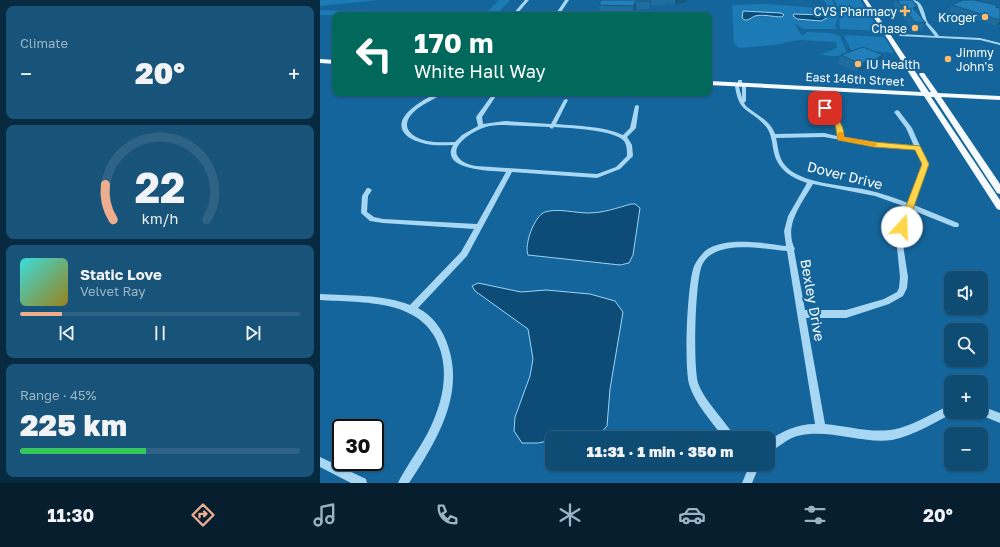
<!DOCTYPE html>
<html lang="en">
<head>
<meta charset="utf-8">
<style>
	:root { --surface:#0f4c74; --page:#185379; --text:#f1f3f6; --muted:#9bb4c5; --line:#2f6386; --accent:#eead8d }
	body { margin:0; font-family:"Golos Text",sans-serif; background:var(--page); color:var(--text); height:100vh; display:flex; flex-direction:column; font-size:15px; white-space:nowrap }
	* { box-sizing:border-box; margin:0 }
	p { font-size:13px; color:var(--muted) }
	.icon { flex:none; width:22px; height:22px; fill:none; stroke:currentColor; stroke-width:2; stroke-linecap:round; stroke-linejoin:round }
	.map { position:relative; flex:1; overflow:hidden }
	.side { display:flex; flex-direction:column; gap:6px; padding:6px; background:#082a40; width:320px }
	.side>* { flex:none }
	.top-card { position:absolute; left:12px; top:12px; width:380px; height:84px; border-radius:8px; box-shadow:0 1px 3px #0004,0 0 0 1px var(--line); background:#00695c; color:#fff; overflow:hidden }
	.fabs { position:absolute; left:624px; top:271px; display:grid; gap:8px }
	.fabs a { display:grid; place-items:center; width:44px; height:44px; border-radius:8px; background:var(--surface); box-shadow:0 1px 3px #0004,0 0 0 1px var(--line); font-size:20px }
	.speed { position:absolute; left:12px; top:419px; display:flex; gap:8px; font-size:20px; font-weight:700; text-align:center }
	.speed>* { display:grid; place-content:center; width:52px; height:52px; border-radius:50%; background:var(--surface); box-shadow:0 1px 3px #0004,0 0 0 1px var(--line); line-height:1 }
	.speed .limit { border:2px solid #111; border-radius:6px; background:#fff; color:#111 }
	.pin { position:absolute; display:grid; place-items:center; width:34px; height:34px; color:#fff; margin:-17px; border-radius:8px; box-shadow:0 2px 6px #0006 }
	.me { position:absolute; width:44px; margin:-22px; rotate:20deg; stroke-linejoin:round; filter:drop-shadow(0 0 3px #0008) }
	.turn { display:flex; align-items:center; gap:14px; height:84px; padding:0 16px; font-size:18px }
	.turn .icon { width:52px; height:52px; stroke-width:2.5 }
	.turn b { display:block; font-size:28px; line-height:34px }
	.big { font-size:30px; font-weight:800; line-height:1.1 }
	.side .widget { flex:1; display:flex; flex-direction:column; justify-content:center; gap:6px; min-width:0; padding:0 14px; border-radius:8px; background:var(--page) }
	.side .dial { align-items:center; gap:0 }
	.dial svg { height:104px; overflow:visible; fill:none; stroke:var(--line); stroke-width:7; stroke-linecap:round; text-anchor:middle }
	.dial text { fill:var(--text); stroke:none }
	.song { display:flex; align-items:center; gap:12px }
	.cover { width:48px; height:48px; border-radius:6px; background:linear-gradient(135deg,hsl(180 70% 55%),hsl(50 70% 35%)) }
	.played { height:4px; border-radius:2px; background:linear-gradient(90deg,var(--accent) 15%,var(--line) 15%) }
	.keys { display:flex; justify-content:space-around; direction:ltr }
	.heat { display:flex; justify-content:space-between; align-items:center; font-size:22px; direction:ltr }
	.charge { height:6px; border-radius:3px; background:linear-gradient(90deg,#34c759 45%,var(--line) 0) }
	.trip { position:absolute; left:225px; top:431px; width:230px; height:40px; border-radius:8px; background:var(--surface); box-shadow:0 1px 3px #0004,0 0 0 1px var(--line); font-weight:800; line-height:40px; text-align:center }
	.tabs { display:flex; height:64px; justify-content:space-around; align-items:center; background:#061e2e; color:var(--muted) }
	.tabs .icon { width:28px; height:28px }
	.tabs .current { color:var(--accent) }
	.tabs b { font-size:18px; color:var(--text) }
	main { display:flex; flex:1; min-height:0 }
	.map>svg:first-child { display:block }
	.green { fill:#1c7ab5; fill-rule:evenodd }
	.water { fill:#0c4c77; stroke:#9bd4f6 }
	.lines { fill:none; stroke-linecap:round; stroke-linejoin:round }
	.minor { fill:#a8d7f3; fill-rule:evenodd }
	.major { fill:#f5faff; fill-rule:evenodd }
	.wall { fill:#1d6d9f }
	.shaded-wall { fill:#185982 }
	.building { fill:#227fb9; stroke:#185982 }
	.route { fill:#ffd54a; stroke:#a68a30 }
	.slow { fill:#f59e0b }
	.poi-dot { fill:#ffbb6b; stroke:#14659b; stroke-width:1.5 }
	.labels { text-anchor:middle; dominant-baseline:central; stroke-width:4; stroke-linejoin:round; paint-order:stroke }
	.far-poi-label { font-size:12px; fill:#fff; stroke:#14659b; text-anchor:end }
	.far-street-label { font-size:12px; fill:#fff; stroke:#14659b }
	.street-label { font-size:14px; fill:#fff; stroke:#14659b }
</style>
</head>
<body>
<main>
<section class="side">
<div class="widget"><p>Climate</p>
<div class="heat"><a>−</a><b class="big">20°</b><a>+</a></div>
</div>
<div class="widget dial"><svg viewBox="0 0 100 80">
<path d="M14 69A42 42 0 1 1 86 69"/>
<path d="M14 69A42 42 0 0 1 8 42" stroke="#eead8d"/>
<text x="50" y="56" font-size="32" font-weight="700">22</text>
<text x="50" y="72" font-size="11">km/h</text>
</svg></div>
<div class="widget">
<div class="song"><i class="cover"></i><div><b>Static Love</b><p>Velvet Ray</p></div></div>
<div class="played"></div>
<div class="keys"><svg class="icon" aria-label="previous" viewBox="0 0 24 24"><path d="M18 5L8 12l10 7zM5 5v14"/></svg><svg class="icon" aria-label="pause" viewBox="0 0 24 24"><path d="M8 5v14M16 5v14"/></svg><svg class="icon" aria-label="next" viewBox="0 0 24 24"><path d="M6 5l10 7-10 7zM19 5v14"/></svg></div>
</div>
<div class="widget"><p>Range · 45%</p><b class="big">225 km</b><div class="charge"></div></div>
</section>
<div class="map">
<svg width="680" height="483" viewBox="0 0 680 483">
	<rect width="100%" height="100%" fill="#14659b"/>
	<path class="green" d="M 0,0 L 59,0 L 0,6 Z
		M 179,0 L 190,0 L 176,15 L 164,15 Z
		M 504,0 L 512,0 L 519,14 L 515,26 L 517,29 L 484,29 L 474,23 L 482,36 L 487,32 L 510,33 L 520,36 L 527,53 C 519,57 509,57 501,54 L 517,48 L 516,42 L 478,40 L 455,45 L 419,48 L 414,43 L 412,5 L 446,4 L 509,9 ZM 423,11 L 461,13 L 462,17 L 437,16 L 432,18 L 422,18 ZM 474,14 L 504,15 L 504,21 L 477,19 Z
		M 514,0 L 540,0 L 560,31 L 520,29 L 519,20 L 522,14 Z
		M 0,10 L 119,15 L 0,15 Z
		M 527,35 L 564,37 L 574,53 L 531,50 L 524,36 Z"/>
	<path class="water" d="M 423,11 L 461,13 L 464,15 L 462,17 C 454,17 443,14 435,16 C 430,18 427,23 422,18 Z
		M 474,14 L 504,15 L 507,18 L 501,21 L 477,19 L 473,16 Z
		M 311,204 L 315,204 L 320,208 L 313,255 L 309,263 L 300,265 L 208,255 C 204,245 214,216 225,212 C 238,208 255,213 268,213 C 283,213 297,208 311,204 Z
		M 158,283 L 201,292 L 226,290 L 270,294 L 295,301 L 303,312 L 290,389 L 287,426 L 277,437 L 232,438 L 232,440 L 218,443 L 202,443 L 194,431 L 195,417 L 210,376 L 213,359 L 208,329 L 155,291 L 152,286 Z"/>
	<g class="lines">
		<path class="minor" d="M 205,0 L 209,0 L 196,15 L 192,15 Z
			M 245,0 L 249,0 L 239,15 L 235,15 Z
			M 592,0 C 604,0 604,15 608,23 C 612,27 616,31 619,36 L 660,38 L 680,43 L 680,45 L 660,40 L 580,36 L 579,35 L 581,34 L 615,36 L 604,22 L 597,4 Z
			M 418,80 L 422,80 L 422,84 L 426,86 L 426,101 L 424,103 L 426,106 C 436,115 450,120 455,134 L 504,133 L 517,136 C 517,123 510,117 503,108 L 505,107 L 507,107 C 515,116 523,124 523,137 L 555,142 L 594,146 L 586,128 L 574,112 L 577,110 L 579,111 L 592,128 L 608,164 L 594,205 L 638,223 L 639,225 L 638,227 L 634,227 L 592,210 L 582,238 L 588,277 L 587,288 L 583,296 L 569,304 L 526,318 L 486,318 L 505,424 C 529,426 555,435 580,428 C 598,423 614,412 631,405 L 631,412 L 635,412 L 634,413 C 614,422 594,436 572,440 C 541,444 509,428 477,436 C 466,439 459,448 448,452 L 448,441 C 462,431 478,424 495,424 L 467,251 C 446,249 411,242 392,254 C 388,256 384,261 382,265 C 375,281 373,365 378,383 C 383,397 396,411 405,423 C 408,428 413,432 415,438 L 404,438 C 392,422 375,404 369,384 C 364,365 367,285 374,266 C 377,260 381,255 385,251 C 404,236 444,243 466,246 L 464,231 L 468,216 L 487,183 C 469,177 456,168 453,148 C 452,141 451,134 447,128 C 432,108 419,116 415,86 L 418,84 ZM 420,86 L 422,87 L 422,98 L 419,87 ZM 504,137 L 555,146 L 596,150 L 602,164 L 588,203 C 575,198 561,193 547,190 C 524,185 479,184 464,164 C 458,156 458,146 456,138 ZM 493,184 L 555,196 L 586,207 L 576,238 L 580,277 L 579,288 L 577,292 L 564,299 L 526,310 L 485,310 L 474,250 L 475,249 C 463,226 482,203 493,184 Z
			M 117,93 L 123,93 C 115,99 105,103 97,109 C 79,124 87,136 107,141 C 116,143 126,142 135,142 L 142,135 L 158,126 L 156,117 L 172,95 L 174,95 L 176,96 L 162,117 L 163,124 L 185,121 L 231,124 L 244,100 L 246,99 L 248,100 L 236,124 C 258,126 283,126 303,135 L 310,128 L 315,106 L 317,105 L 319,106 L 316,128 L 307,137 L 312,145 L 313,156 L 300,169 L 277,178 L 192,172 L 147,256 L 98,308 C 113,316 123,330 128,346 C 145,395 116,442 89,483 L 78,483 C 81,476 86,469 90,462 C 100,447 110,431 116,414 C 124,393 127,370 120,349 C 104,298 43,303 0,300 L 0,294 C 30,296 62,294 90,305 L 141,252 L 154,229 L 63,223 L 50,221 L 41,213 L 42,196 L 47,188 L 49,188 L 52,190 L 48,196 L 47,212 L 54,217 L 63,219 L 157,224 L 186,172 C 173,171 119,171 133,145 C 124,145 115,146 106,144 C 99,142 91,140 86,135 C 69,118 104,99 117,93 ZM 185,125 L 229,127 L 232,129 L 234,127 C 249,128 295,130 304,141 C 307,145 307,151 307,156 L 296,167 L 277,174 L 156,166 C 150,165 143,163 139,158 C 128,146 154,131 163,128 C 170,125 178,125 185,125 Z
			M 661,406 L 680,413 L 680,423 L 658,414 L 657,412 L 661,412 Z
			M 0,457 L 46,479 L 47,483 L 31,483 L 0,467 Z
			M 430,464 L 440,464 L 432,483 L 422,483 Z"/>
		<path class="major" d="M 543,0 L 547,0 L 609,92 L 611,92 L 599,74 L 600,73 L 604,73 L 618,93 L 680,96 L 680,100 L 621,97 L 680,184 L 680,194 L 677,193 L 614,97 L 611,97 L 680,200 L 680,210 L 677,209 L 604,96 L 389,85 L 389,81 L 601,92 Z
			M 0,59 L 15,60 L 15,64 L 0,63 Z"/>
	</g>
	<path class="wall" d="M 281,0 L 367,0 L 367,2 L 355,5 L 346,3 L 346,5 L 331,5 L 330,9 L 316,9 L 314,14 L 280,13 L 279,5 Z
		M 575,0 L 592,0 L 595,11 L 606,23 L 602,30 L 592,29 L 573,5 Z
		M 632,5 L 676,7 L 680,8 L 680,24 L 676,26 L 629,11 Z
		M 543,47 L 559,63 L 550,68 L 547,67 L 537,72 L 518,64 L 521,55 Z"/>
	<path class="shaded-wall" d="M 330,0 L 331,0 L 331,5 L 330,9 Z
		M 355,0 L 367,0 L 367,2 L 355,5 Z
		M 316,1 L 316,9 L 314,14 L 313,6 Z
		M 597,6 L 594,13 L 593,8 Z
		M 680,20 L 680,24 L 676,26 Z
		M 563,55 L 559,63 L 550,68 L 554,60 Z
		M 551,59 L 547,67 L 537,72 L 541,64 Z"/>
	<path class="building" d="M 281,0 L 330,0 L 330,1 L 316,1 L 313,6 L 279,5 Z
		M 577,0 L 592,0 L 597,6 L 593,8 L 606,23 L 595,22 Z
		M 643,0 L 653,0 L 677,5 L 675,7 L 680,8 L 680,20 L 632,5 Z
		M 543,47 L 563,55 L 554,60 L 551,59 L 541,64 L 521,55 Z"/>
	<path class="route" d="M 503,107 L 508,107 C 516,117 524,123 524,137 L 554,142 L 600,146 L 609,164 L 586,229 L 582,230 L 578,227 L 602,164 L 595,150 L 554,147 L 518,140 L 515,124 L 503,110 Z"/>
	<path class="slow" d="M 518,132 L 523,132 L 524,137 L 558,144 L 554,146 L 518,140 Z"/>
	<g class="poi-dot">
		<path d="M583 5h4v4h4v4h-4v4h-4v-4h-4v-4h4z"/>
		<circle cx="665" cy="17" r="4"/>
		<circle cx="595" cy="28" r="4"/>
		<circle cx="628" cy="59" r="4"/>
		<circle cx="538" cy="64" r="4"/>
	</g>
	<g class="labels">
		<g class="far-poi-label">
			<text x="577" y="11">CVS Pharmacy</text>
			<text x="657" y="17">Kroger</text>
			<text x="587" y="28">Chase</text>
			<text x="636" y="52" text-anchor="start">Jimmy<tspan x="636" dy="14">John's</tspan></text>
			<text x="546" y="64" text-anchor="start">IU Health</text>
		</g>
		<g class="far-street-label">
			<text transform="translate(535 79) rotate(3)">East 146th Street</text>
		</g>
		<g class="street-label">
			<text transform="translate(525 175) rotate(14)">Dover Drive</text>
			<text transform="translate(493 300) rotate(80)">Bexley Drive</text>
		</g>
	</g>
</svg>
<div class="fabs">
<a><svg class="icon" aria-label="sound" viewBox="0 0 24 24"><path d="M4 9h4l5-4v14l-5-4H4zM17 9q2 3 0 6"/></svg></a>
<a><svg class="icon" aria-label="search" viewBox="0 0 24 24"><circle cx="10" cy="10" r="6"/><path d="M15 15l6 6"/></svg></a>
<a>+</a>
<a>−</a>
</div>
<div class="speed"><div class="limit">30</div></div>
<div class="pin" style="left:505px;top:108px;background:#d93025"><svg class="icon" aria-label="arrive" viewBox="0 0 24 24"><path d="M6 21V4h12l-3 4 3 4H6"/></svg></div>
<svg class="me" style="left:582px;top:227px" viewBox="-20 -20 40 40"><circle r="19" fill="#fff"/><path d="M0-13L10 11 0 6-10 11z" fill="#ffd54a"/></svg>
<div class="trip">11:31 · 1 min · 350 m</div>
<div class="top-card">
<div class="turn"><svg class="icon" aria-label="left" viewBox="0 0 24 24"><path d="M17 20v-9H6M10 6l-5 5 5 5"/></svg><div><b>170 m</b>White Hall Way</div></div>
</div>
</div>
</main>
<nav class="tabs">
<b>11:30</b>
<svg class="icon current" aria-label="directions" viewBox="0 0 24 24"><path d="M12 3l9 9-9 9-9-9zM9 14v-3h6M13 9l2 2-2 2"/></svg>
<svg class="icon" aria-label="music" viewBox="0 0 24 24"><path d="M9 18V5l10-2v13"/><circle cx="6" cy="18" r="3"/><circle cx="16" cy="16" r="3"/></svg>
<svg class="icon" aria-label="phone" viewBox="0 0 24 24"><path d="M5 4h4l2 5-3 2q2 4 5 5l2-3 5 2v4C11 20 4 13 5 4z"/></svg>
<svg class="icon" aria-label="climate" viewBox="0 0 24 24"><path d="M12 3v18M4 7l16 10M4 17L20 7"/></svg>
<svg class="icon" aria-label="car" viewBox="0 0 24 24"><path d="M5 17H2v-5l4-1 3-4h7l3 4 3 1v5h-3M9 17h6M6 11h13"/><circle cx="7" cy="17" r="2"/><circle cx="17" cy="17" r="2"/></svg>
<svg class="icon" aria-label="filters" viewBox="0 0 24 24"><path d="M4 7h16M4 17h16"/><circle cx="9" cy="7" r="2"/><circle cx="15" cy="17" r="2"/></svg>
<b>20°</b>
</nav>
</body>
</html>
